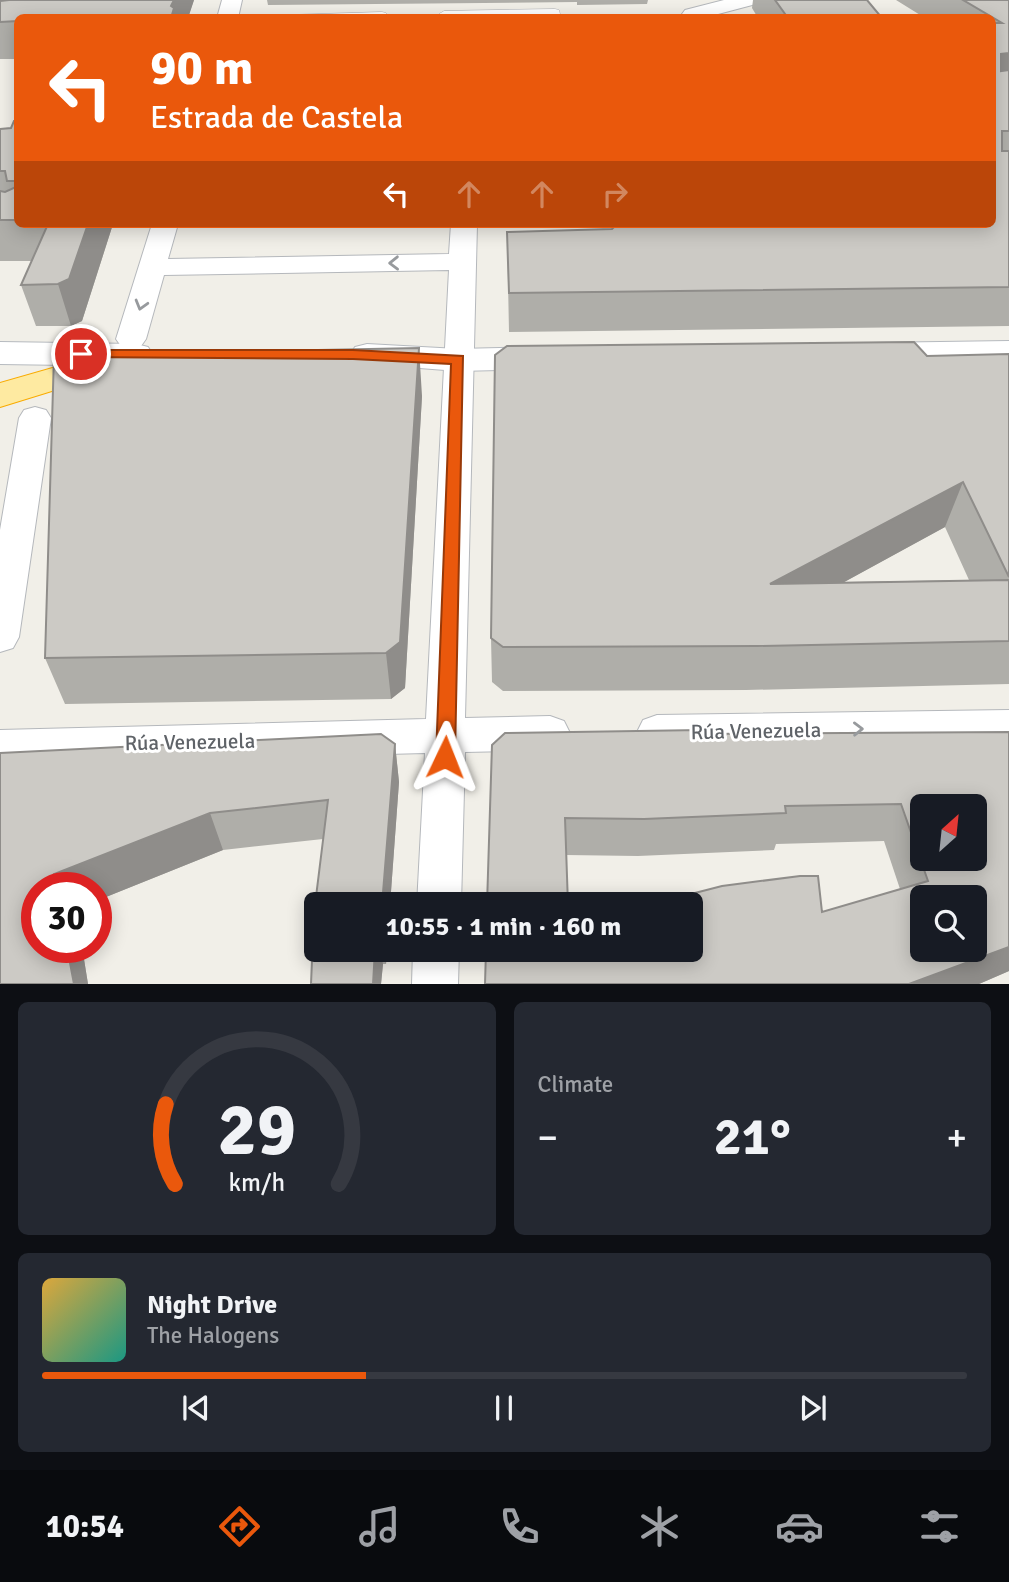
<!DOCTYPE html>
<html lang="en">
<head>
<meta charset="utf-8">
<style>
	:root { --surface:#171b24; --page:#242831; --text:#f1f3f6; --muted:#9ea1a6; --line:#363941; --accent:#ea580c }
	body { margin:0; font-family:Signika,sans-serif; background:var(--page); color:var(--text); height:100vh; display:flex; flex-direction:column; font-size:26px; white-space:nowrap }
	* { box-sizing:border-box; margin:0 }
	p { font-size:23px; color:var(--muted) }
	.icon { flex:none; width:38px; height:38px; fill:none; stroke:currentColor; stroke-width:2; stroke-linecap:round; stroke-linejoin:round }
	.map { position:relative; height:984px; overflow:hidden }
	.side { display:flex; flex-direction:column; gap:18px; padding:18px; background:#0d0f14; flex:1 }
	.side>* { flex:none }
	.banner { position:absolute; left:14px; top:14px; width:982px; height:214px; border-radius:10px; box-shadow:0 4px 18px #0003; background:#ea580c; color:#fff; overflow:hidden }
	.needle { width:46px; rotate:27deg }
	.fabs { position:absolute; left:910px; top:794px; display:grid; gap:14px }
	.fabs a { display:grid; place-items:center; width:77px; height:77px; border-radius:10px; background:var(--surface); box-shadow:0 4px 18px #0003; font-size:35px }
	.speed { position:absolute; left:21px; top:872px; display:flex; gap:14px; font-size:35px; font-weight:700; text-align:center }
	.speed>* { display:grid; place-content:center; width:91px; height:91px; border-radius:50%; background:var(--surface); box-shadow:0 4px 18px #0003; line-height:1 }
	.speed .limit { border:10px solid #d22; background:#fff; color:#111 }
	.pin { position:absolute; display:grid; place-items:center; width:60px; height:60px; color:#fff; margin:-30px; border:4px solid #fff; border-radius:50%; box-shadow:0 2px 7px #0007 }
	.me { position:absolute; width:77px; margin:-38px; rotate:2deg; stroke-linejoin:round; filter:drop-shadow(0 0 5px #0008) }
	.turn { display:flex; align-items:center; gap:24px; height:147px; padding:0 21px; font-size:32px }
	.turn .icon { width:91px; height:91px; stroke-width:2.5 }
	.turn b { display:block; font-size:49px; line-height:60px }
	.lanes { display:flex; align-items:center; height:66px; padding:0 21px; background:#0003; justify-content:center; gap:35px; direction:ltr }
	.lanes .off { opacity:.35 }
	.big { font-size:52px; font-weight:700; line-height:1.1 }
	.side .widget { flex:1; display:flex; flex-direction:column; justify-content:center; gap:10px; min-width:0; padding:0 24px; border-radius:10px; background:var(--page) }
	.side .dial { align-items:center; gap:0 }
	.dial svg { height:182px; overflow:visible; fill:none; stroke:var(--line); stroke-width:7; stroke-linecap:round; text-anchor:middle }
	.dial text { fill:var(--text); stroke:none }
	.song { display:flex; align-items:center; gap:21px }
	.cover { width:84px; height:84px; border-radius:10px; background:linear-gradient(135deg,hsl(40 70% 55%),hsl(170 70% 35%)) }
	.played { height:7px; border-radius:4px; background:linear-gradient(90deg,var(--accent) 35%,var(--line) 35%) }
	.keys { display:flex; justify-content:space-around; direction:ltr }
	.heat { display:flex; justify-content:space-between; align-items:center; font-size:38px; direction:ltr }
	.side .tiles { flex:1; display:grid; gap:18px; grid-template-columns:1fr 1fr }
	.widget:last-child { grid-column:span 2 }
	.trip { position:absolute; left:304px; top:892px; width:399px; height:70px; border-radius:10px; background:var(--surface); box-shadow:0 4px 18px #0003; font-weight:700; line-height:70px; text-align:center }
	.menu { display:flex; height:112px; justify-content:space-around; align-items:center; background:#090b0e; color:var(--muted) }
	.menu .icon { width:49px; height:49px }
	.menu .active { color:var(--accent) }
	.menu b { font-size:32px; color:var(--text) }
	.map>svg:first-child { display:block }
	.lines { fill:none; stroke-linecap:round; stroke-linejoin:round }
	.service-casing { stroke:#b5b8bc; stroke-width:1 }
	.minor-casing { stroke:#b5b8bc; stroke-width:2 }
	.secondary-casing { stroke:#b6babf; stroke-width:2 }
	.trunk-casing { stroke:#f9ab00; stroke-width:2 }
	.service { fill:#fff; fill-rule:evenodd }
	.minor { fill:#fff; fill-rule:evenodd }
	.secondary { fill:#fff; fill-rule:evenodd }
	.trunk { fill:#feeaa1; fill-rule:evenodd }
	.wall { fill:#afaea9; fill-rule:evenodd }
	.shaded-wall { fill:#8f8d8a }
	.building { fill:#cccac5; stroke:#8f8d8a; stroke-width:2; fill-rule:evenodd }
	.oneway { stroke:#979a9d }
	.route { fill:#ea580c; stroke:#983908; stroke-width:2 }
	.labels { text-anchor:middle; dominant-baseline:central; stroke-width:6; stroke-linejoin:round; paint-order:stroke }
	.street-label { font-size:21px; fill:#5f6368; stroke:#fff }
</style>
</head>
<body>
<div class="map">
<svg width="1009" height="984" viewBox="0 0 1009 984">
	<rect width="100%" height="100%" fill="#f1efe8"/>
	<g class="lines">
		<g class="service-casing">
			<path id="service" d="M 555,9 L 559,10 L 561,18 L 444,17 L 439,14 L 444,11 Z
				M 382,12 L 386,13 L 386,17 L 285,18 L 290,15 Z"/>
		</g>
		<g class="minor-casing">
			<path id="minor" d="M 222,0 L 242,0 L 238,18 L 217,18 Z
				M 724,0 L 759,0 L 756,4 L 703,18 L 684,18 L 682,14 L 685,10 Z
				M 152,224 L 178,224 L 168,259 L 449,254 L 451,224 L 477,224 L 465,718 L 550,716 L 564,721 L 570,733 L 564,745 L 550,750 L 465,752 L 461,905 L 417,905 L 425,753 L 0,764 L 0,730 L 426,719 L 449,270 L 164,275 L 146,339 L 141,346 L 131,348 L 121,346 L 116,339 Z
				M 35,407 L 46,410 L 51,418 L 19,637 L 13,648 L 0,652 L 0,530 L 19,418 L 24,410 Z
				M 1009,710 L 1009,744 L 657,749 L 643,744 L 637,732 L 643,720 L 657,715 Z
				M 413,950 L 459,950 L 458,984 L 412,984 Z"/>
		</g>
		<g class="secondary-casing">
			<path id="secondary" d="M 1009,341 L 1009,363 L 871,365 L 859,362 L 854,354 L 859,346 L 871,343 Z
				M 0,342 L 136,344 L 148,347 L 153,355 L 148,363 L 136,366 L 0,364 Z
				M 367,344 L 458,349 L 548,347 L 560,350 L 565,358 L 560,366 L 548,369 L 458,371 L 355,363 L 350,355 L 355,347 Z"/>
		</g>
		<g class="trunk-casing">
			<path id="trunk" d="M 56,367 L 68,370 L 74,378 L 68,386 L 0,407 L 0,383 Z"/>
		</g>
		<use href="#service" class="service"/>
		<use href="#minor" class="minor"/>
		<use href="#secondary" class="secondary"/>
		<use href="#trunk" class="trunk"/>
	</g>
	<path class="wall" d="M 0,0 L 194,0 L 188,18 L 18,18 L 18,59 L 0,59 Z
		M 267,0 L 648,0 L 647,4 L 577,5 L 577,2 L 268,5 Z
		M 753,0 L 867,0 L 882,18 L 758,18 L 752,8 Z
		M 896,0 L 1009,0 L 1009,326 L 509,332 L 507,232 L 612,229 L 992,224 L 992,18 L 925,18 Z
		M 18,121 L 18,220 L 0,220 L 0,129 L 11,128 Z
		M 0,220 L 18,220 L 18,224 L 113,224 L 82,321 L 71,326 L 36,326 L 21,285 L 32,261 L 0,261 Z
		M 1009,354 L 1009,684 L 746,690 L 503,691 L 492,682 L 491,638 L 927,356 ZM 945,527 L 969,580 L 844,582 Z
		M 422,396 L 405,688 L 391,699 L 65,704 L 45,658 Z
		M 1009,732 L 1009,971 L 979,984 L 822,912 L 900,889 L 884,841 L 776,844 L 774,850 L 638,856 L 566,855 L 492,745 L 702,734 Z
		M 381,734 L 395,744 L 399,782 L 390,905 L 317,905 L 317,950 L 387,950 L 386,964 L 383,964 L 381,984 L 311,984 L 314,913 L 323,839 L 223,850 L 96,901 L 96,887 L 37,887 L 37,947 L 82,947 L 88,984 L 0,984 L 0,753 Z"/>
	<path class="shaded-wall" d="M 174,0 L 194,0 L 188,18 L 171,18 L 171,6 Z
		M 1009,53 L 1009,86 L 992,89 L 1001,54 Z
		M 88,224 L 113,224 L 82,321 L 71,326 L 58,284 Z
		M 419,348 L 422,396 L 405,688 L 391,699 L 386,653 Z
		M 963,482 L 945,527 L 760,628 L 770,584 Z
		M 395,744 L 399,782 L 390,905 L 382,905 Z
		M 210,813 L 223,850 L 96,901 L 96,887 L 57,887 L 54,874 Z
		M 67,947 L 82,947 L 88,984 L 74,984 Z
		M 1009,947 L 1009,971 L 979,984 L 909,984 Z
		M 375,950 L 380,950 L 383,964 L 381,984 L 373,984 Z
		M 383,950 L 387,950 L 386,964 Z"/>
	<path class="building" d="M 9,0 L 174,0 L 171,6 L 174,8 L 171,18 L 123,18 L 124,16 L 18,18 L 18,21 L 0,22 L 0,1 Z
		M 775,0 L 867,0 L 882,18 L 788,18 Z
		M 963,0 L 1009,0 L 1009,53 L 1001,54 L 1001,71 L 1009,70 L 1009,131 L 1002,131 L 1002,151 L 1009,151 L 1009,287 L 509,293 L 507,232 L 612,229 L 617,224 L 992,224 L 992,23 L 1002,23 Z
		M 14,121 L 18,121 L 18,184 L 17,181 L 7,181 L 5,171 L 0,171 L 0,129 L 11,128 Z
		M 18,186 L 18,220 L 0,220 L 0,191 L 5,192 Z
		M 48,224 L 88,224 L 69,279 L 58,284 L 21,285 Z
		M 914,342 L 927,356 L 1009,354 L 1009,577 L 963,482 L 770,584 L 1009,580 L 1009,641 L 757,646 L 503,647 L 491,638 L 495,355 L 507,346 Z
		M 419,348 L 400,642 L 386,653 L 45,658 L 54,355 Z
		M 701,730 L 702,734 L 1009,732 L 1009,947 L 909,984 L 485,984 L 486,950 L 691,950 L 691,905 L 652,904 L 722,886 L 800,876 L 818,876 L 822,912 L 928,881 L 901,804 L 785,806 L 786,813 L 644,819 L 565,818 L 568,905 L 487,905 L 492,745 L 505,733 ZM 922,807 L 975,807 L 975,859 L 922,859 ZM 922,898 L 975,898 L 975,950 L 922,950 Z
		M 381,734 L 395,744 L 382,905 L 317,905 L 317,950 L 375,950 L 373,984 L 311,984 L 314,913 L 328,800 L 210,813 L 54,874 L 57,887 L 37,887 L 37,947 L 67,947 L 74,984 L 0,984 L 0,753 Z"/>
	<defs><path id="oneway-chevron" d="M-2-3.5L2.5 0L-2 3.5" fill="none" stroke-width="1.6" stroke-linecap="round" stroke-linejoin="round" transform="scale(1.75)"/></defs>
	<g class="oneway">
		<use href="#oneway-chevron" transform="translate(394 263) rotate(179)"/>
		<use href="#oneway-chevron" transform="translate(141 305) rotate(106)"/>
		<use href="#oneway-chevron" transform="translate(858 729) rotate(-1)"/>
	</g>
	<path class="route" d="M 81,350 L 353,350 L 463,356 L 455,757 L 452,763 L 445,765 L 439,763 L 436,757 L 451,364 L 353,359 L 76,357 L 76,351 Z"/>
	<g class="labels">
		<g class="street-label">
			<text transform="translate(756 731) rotate(-1)">Rúa Venezuela</text>
			<text transform="translate(190 742) rotate(-1)">Rúa Venezuela</text>
		</g>
	</g>
</svg>
<div class="fabs">
<a><svg class="needle" viewBox="-14 -14 28 28"><path d="M0-13l5 13h-10z" fill="#e53935"/><path d="M0 13l5-13h-10z" fill="#9ea1a6"/></svg></a>
<a><svg class="icon" aria-label="search" viewBox="0 0 24 24"><circle cx="10" cy="10" r="6"/><path d="M15 15l6 6"/></svg></a>
</div>
<div class="speed"><div class="limit">30</div></div>
<div class="pin" style="left:81px;top:354px;background:#d93025"><svg class="icon" aria-label="arrive" viewBox="0 0 24 24"><path d="M6 21V4h12l-3 4 3 4H6"/></svg></div>
<svg class="me" style="left:445px;top:757px" viewBox="-20 -20 40 40"><path d="M0-17L14 15 0 8-14 15z" fill="#ea580c" stroke="#fff" stroke-width="4"/></svg>
<div class="trip">10:55 · 1 min · 160 m</div>
<div class="banner">
<div class="turn"><svg class="icon" aria-label="left" viewBox="0 0 24 24"><path d="M17 20v-9H6M10 6l-5 5 5 5"/></svg><div><b>90 m</b>Estrada de Castela</div></div>
<div class="lanes"><svg class="icon" aria-label="left" viewBox="0 0 24 24"><path d="M17 20v-9H6M10 6l-5 5 5 5"/></svg><svg class="icon off" aria-label="ahead" viewBox="0 0 24 24"><path d="M12 20V5M6 11l6-6 6 6"/></svg><svg class="icon off" aria-label="ahead" viewBox="0 0 24 24"><path d="M12 20V5M6 11l6-6 6 6"/></svg><svg class="icon off" aria-label="right" viewBox="0 0 24 24"><path d="M7 20v-9h11M14 6l5 5-5 5"/></svg></div>
</div>
</div>
<section class="side">
<div class="tiles">
<div class="widget dial"><svg viewBox="0 0 100 80">
<path d="M14 69A42 42 0 1 1 86 69"/>
<path d="M14 69A42 42 0 0 1 10 34" stroke="#ea580c"/>
<text x="50" y="56" font-size="32" font-weight="700">29</text>
<text x="50" y="72" font-size="11">km/h</text>
</svg></div>
<div class="widget"><p>Climate</p>
<div class="heat"><a>−</a><b class="big">21°</b><a>+</a></div>
</div>
<div class="widget">
<div class="song"><i class="cover"></i><div><b>Night Drive</b><p>The Halogens</p></div></div>
<div class="played"></div>
<div class="keys"><svg class="icon" aria-label="previous" viewBox="0 0 24 24"><path d="M18 5L8 12l10 7zM5 5v14"/></svg><svg class="icon" aria-label="pause" viewBox="0 0 24 24"><path d="M8 5v14M16 5v14"/></svg><svg class="icon" aria-label="next" viewBox="0 0 24 24"><path d="M6 5l10 7-10 7zM19 5v14"/></svg></div>
</div>
</div>
</section>
<nav class="menu">
<b>10:54</b>
<svg class="icon active" aria-label="directions" viewBox="0 0 24 24"><path d="M12 3l9 9-9 9-9-9zM9 14v-3h6M13 9l2 2-2 2"/></svg>
<svg class="icon" aria-label="music" viewBox="0 0 24 24"><path d="M9 18V5l10-2v13"/><circle cx="6" cy="18" r="3"/><circle cx="16" cy="16" r="3"/></svg>
<svg class="icon" aria-label="phone" viewBox="0 0 24 24"><path d="M5 4h4l2 5-3 2q2 4 5 5l2-3 5 2v4C11 20 4 13 5 4z"/></svg>
<svg class="icon" aria-label="climate" viewBox="0 0 24 24"><path d="M12 3v18M4 7l16 10M4 17L20 7"/></svg>
<svg class="icon" aria-label="car" viewBox="0 0 24 24"><path d="M5 17H2v-5l4-1 3-4h7l3 4 3 1v5h-3M9 17h6M6 11h13"/><circle cx="7" cy="17" r="2"/><circle cx="17" cy="17" r="2"/></svg>
<svg class="icon" aria-label="filters" viewBox="0 0 24 24"><path d="M4 7h16M4 17h16"/><circle cx="9" cy="7" r="2"/><circle cx="15" cy="17" r="2"/></svg>
</nav>
</body>
</html>
